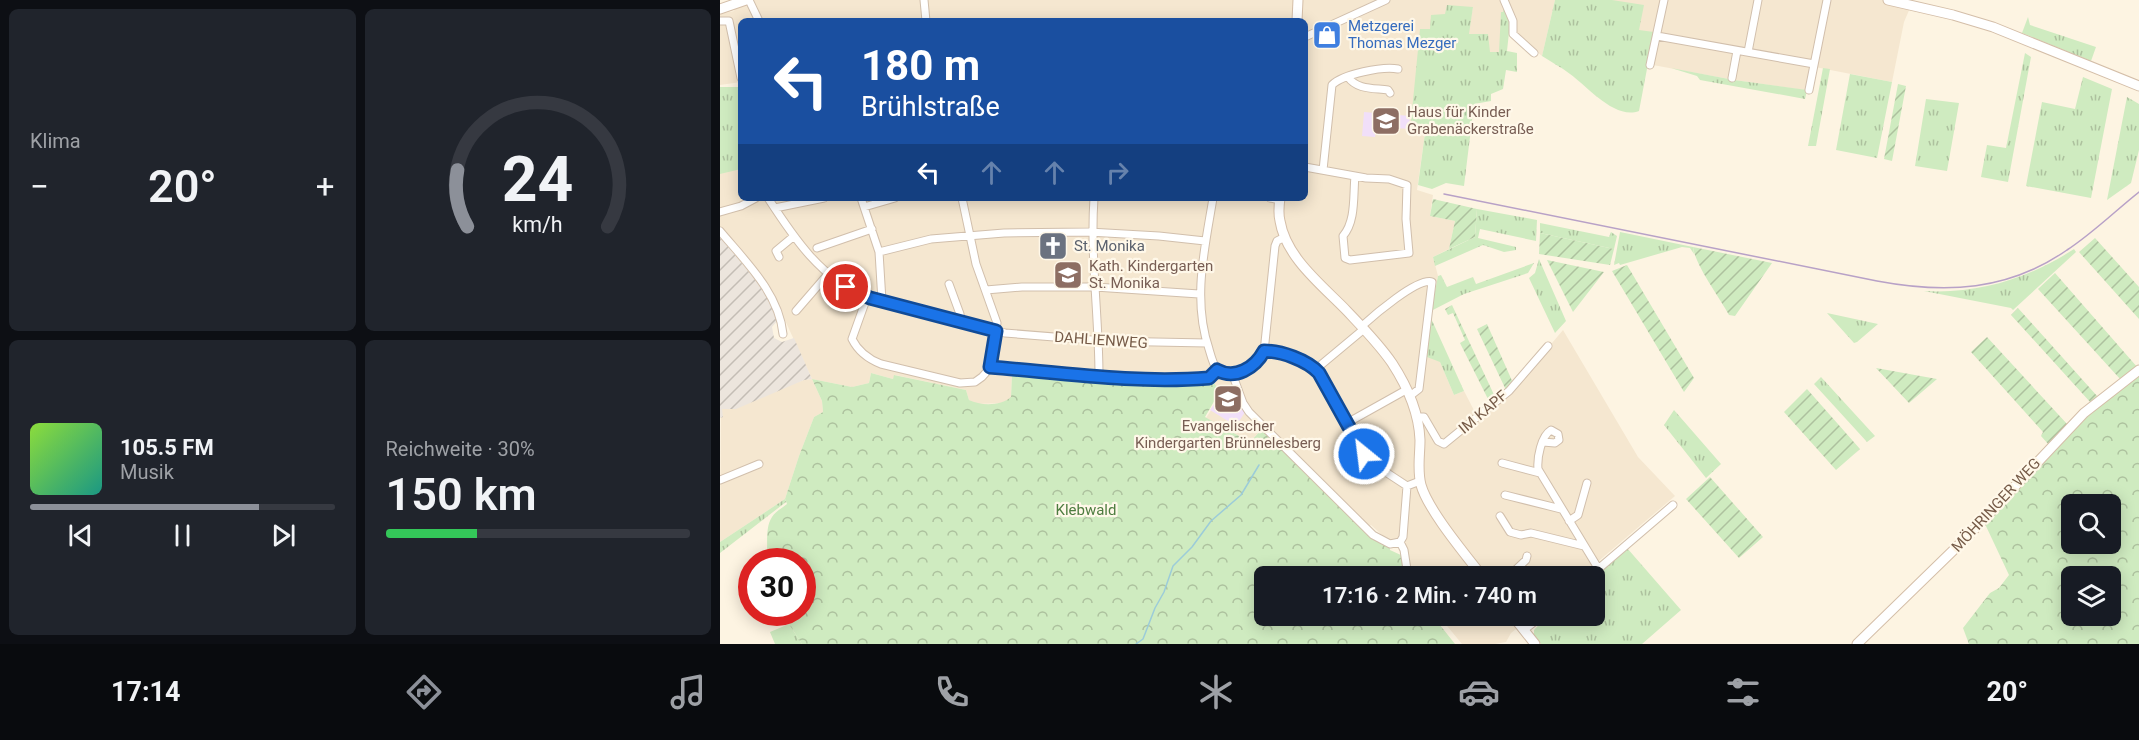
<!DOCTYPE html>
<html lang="de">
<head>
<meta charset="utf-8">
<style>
	:root { --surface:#171b24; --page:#20242c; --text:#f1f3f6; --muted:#9ea1a6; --line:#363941; --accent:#8c9099 }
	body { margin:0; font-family:Roboto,sans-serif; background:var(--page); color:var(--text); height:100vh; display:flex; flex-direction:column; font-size:22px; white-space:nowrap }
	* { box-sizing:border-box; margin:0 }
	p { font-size:20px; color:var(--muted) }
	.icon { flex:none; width:33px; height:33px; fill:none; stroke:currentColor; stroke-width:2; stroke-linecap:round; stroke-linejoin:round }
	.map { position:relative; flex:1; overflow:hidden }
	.details { display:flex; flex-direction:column; gap:9px; padding:9px; background:#0d0f14; width:720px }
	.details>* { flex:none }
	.hud { position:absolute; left:18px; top:18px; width:570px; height:183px; border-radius:9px; box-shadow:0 3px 15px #0003; background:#1a4fa0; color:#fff; overflow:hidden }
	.tools { position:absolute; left:1341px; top:494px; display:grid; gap:12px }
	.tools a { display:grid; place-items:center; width:60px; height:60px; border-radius:9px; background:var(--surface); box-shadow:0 3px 15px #0003; font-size:30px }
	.speed { position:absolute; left:18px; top:548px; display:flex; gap:12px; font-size:30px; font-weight:700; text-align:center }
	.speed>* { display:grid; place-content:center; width:78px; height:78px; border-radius:50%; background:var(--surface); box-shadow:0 3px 15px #0003; line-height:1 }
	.speed .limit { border:9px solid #d22; background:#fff; color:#111 }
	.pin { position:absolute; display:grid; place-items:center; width:51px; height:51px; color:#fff; margin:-26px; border:3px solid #fff; border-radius:50%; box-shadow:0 2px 6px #0007 }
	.me { position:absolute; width:66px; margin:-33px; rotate:331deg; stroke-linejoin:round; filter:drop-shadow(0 0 4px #0008) }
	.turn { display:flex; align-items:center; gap:21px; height:126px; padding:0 24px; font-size:27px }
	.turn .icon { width:78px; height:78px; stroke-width:2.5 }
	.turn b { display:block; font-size:42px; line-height:51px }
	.lanes { display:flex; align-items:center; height:57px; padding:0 24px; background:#0003; justify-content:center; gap:30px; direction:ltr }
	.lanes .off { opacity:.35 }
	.big { font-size:45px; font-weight:600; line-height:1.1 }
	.details .card { flex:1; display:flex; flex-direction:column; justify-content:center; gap:9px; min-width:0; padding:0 21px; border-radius:9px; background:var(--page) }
	.details .dial { align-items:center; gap:0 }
	.dial svg { height:156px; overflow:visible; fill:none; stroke:var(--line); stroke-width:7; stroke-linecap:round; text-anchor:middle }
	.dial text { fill:var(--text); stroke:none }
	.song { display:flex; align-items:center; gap:18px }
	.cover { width:72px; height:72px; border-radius:9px; background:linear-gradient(135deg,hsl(90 70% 55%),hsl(170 70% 35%)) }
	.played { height:6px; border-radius:3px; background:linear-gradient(90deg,var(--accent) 75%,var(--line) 75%) }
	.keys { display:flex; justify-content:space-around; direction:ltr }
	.heat { display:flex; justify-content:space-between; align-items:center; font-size:33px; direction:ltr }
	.charge { height:9px; border-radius:4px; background:linear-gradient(90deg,#34c759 30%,var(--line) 0) }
	.details .tiles { flex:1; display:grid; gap:9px; grid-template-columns:repeat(2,1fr) }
	.trip { position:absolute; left:534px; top:566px; width:351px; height:60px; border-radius:9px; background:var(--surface); box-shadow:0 3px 15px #0003; font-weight:600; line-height:60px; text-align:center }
	.dock { display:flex; height:96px; justify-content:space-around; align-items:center; background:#090b0e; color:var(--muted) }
	.dock .icon { width:42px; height:42px }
	.dock .current { color:var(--accent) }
	.dock b { font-size:27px; color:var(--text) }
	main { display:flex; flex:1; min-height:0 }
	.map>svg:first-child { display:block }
	.residential { fill:#f5e7d0 }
	.industrial { fill:url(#industrial-furrows) }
	.education { fill:#f1dff9 }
	.grass { fill:url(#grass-tufts) }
	.forest { fill:url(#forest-crowns); fill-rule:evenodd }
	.garden { fill:url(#garden-furrows) }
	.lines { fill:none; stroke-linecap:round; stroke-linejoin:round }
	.stream { stroke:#9cccd9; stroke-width:1.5 }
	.street-casing { stroke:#d1bfac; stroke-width:9 }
	.secondary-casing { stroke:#d4bea8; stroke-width:11 }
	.street { stroke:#fff; stroke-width:7 }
	.secondary { stroke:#fff; stroke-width:9 }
	.tram { stroke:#b8a1c7; stroke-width:1.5 }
	.route-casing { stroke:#114b97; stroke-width:15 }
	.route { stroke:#1a73e8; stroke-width:10 }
	.labels { text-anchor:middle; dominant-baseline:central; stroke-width:4.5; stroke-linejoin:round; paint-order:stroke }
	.shop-label { font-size:15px; fill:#366cbe; stroke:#fff8e9; text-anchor:start }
	.education-label { font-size:15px; fill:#785e54; stroke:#fff8e9; text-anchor:start }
	.worship-label { font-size:15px; fill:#5b616d; stroke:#fff8e9; text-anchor:start }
	.street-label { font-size:15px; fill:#765b48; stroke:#fff8e9 }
	.park-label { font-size:15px; fill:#4d7c3f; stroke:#fff8e9 }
</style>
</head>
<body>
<main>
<section class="details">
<div class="tiles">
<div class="card"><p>Klima</p>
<div class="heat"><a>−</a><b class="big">20°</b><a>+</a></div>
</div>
<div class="card dial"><svg viewBox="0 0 100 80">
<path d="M14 69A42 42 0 1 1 86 69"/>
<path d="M14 69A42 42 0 0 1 9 40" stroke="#8c9099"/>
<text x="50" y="56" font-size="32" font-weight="700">24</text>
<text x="50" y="72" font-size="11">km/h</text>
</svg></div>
<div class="card">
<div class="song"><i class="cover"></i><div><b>105.5 FM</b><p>Musik</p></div></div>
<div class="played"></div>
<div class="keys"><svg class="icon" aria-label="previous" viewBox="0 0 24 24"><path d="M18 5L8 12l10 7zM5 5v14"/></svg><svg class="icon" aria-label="pause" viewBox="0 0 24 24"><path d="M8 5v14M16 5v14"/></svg><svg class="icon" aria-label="next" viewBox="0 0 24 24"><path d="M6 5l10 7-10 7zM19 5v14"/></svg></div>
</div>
<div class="card"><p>Reichweite · 30%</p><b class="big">150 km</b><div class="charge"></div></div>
</div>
</section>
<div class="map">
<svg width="1419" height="644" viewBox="0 0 1419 644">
	<defs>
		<pattern id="industrial-furrows" width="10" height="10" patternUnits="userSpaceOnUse" patternTransform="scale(1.5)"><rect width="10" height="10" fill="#ece5dd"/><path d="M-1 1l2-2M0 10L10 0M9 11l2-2" fill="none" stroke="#c4bdb5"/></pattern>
		<pattern id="grass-tufts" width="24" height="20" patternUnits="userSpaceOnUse" patternTransform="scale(1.5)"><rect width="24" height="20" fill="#cfebc0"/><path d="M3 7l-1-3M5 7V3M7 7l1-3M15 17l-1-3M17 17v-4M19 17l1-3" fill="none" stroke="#adc19e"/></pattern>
		<pattern id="forest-crowns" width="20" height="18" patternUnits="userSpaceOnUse" patternTransform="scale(1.5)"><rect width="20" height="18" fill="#cfebc0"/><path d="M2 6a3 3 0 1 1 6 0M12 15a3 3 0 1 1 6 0" fill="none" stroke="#adc19e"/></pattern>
		<pattern id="garden-furrows" width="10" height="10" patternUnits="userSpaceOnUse" patternTransform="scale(1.5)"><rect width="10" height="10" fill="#cfebc0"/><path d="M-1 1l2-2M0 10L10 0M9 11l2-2" fill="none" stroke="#adc19e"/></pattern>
	</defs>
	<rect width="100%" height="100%" fill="#fdf4e2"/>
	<path class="residential" d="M 18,0 L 835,0 L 822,56 L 794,33 L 781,31 L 780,53 L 769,53 L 748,35 L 753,7 L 725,14 L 710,29 L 690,131 L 705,133 L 697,190 L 713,195 L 710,216 L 735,221 L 729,249 L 713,257 L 718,276 L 710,316 L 720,362 L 734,395 L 744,391 L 758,418 L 822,355 L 843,330 L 918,457 L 955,496 L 861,576 L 690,576 L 680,548 L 676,547 L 674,542 L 659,538 L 662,535 L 651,525 L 647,528 L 545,425 L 530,442 L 486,418 L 505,388 L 497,387 L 489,376 L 299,371 L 298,375 L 292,375 L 291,398 L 285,403 L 256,404 L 249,400 L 246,390 L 175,375 L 173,379 L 151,373 L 149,383 L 132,387 L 92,379 L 102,401 L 103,412 L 94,417 L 79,456 L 65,499 L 0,542 L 1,409 L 84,380 L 92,379 L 52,292 L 0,235 L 0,171 L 21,165 L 21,198 L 585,198 L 585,21 L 21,21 L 21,82 L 0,85 L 0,14 L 14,11 Z
		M 892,0 L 1189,0 L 1193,1 L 1184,22 L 1172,82 L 1095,67 L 1091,91 L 1014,80 L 933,65 L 941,33 L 919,31 Z
		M 718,615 L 814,615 L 791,633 L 786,642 L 775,644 L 742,644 Z"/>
	<path class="industrial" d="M 0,237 L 47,294 L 58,320 L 52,327 L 54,338 L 62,342 L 74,338 L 92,379 L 84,380 L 16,409 L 2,409 L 3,417 L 0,418 Z"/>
	<path class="education" d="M 644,112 L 690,116 L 689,129 L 664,127 L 664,131 L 656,131 L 655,137 L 642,136 Z
		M 507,385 L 510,386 L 525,412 L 516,426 L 490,410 Z"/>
	<path class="grass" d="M 835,0 L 892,0 L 924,5 L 919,30 L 934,32 L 919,111 C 895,120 868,87 850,74 C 841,67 831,62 822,56 Z
		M 727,5 L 753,7 L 749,34 L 768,34 L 770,52 L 779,52 L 781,12 L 783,12 L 784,6 L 790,23 L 787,51 L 797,53 L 797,72 L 786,70 L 783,89 L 771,94 L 771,101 L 754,104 L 744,186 L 726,183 L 712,189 L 698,185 L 705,133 L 690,131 L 700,29 L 710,29 L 711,15 L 725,14 Z
		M 1308,17 L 1310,25 L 1376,47 L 1371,61 L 1302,33 Z
		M 1305,53 L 1311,57 L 1288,182 L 1261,177 L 1267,145 L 1286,148 Z
		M 951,68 L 1014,80 L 1087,90 L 1085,99 L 980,80 L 977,76 Z
		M 1103,68 L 1110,69 L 1096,146 L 1088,146 Z
		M 1130,74 L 1172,82 L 1157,158 L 1116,150 Z
		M 1363,77 L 1392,89 L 1371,198 L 1306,186 L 1322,102 L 1355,109 Z
		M 0,87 L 18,87 L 21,110 L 21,169 L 0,174 Z
		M 1407,97 L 1419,104 L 1419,150 L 1411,183 L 1387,200 Z
		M 1206,99 L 1239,103 L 1227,171 L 1195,166 Z
		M 757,209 L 817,220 L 816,241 L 760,229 L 758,238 L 796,247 L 796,250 L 784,252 L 763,245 L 715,266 L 713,257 L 755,237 Z
		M 820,223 L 889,237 L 891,232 L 897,236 L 894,249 L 820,233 Z
		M 900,232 L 973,247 L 974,254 L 970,248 L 962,247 L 900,265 L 899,263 L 894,265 Z
		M 1354,249 L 1356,252 L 1293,310 L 1291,308 L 1204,291 C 1259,294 1308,279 1354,249 Z
		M 819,259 L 846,321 L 835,333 L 809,278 L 815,273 Z
		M 814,263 L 808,273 L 744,294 L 711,311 L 718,276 L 721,275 L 727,287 L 753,277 L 756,284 Z
		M 1107,313 L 1158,324 L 1137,342 L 1134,343 Z
		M 710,316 L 744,391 L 734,395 L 720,362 L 707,357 Z
		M 1101,377 L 1155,436 L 1147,442 L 1094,384 Z
		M 954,410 L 1001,464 L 986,478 L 944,425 Z
		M 65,499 L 66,502 L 0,553 L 0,542 Z
		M 907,548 L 961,610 L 922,644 L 821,644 L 814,635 L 814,630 L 828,615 L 874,615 L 874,576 Z
		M 69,624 L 82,644 L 55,644 L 50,632 Z"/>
	<path class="forest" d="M 299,371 L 491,379 L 497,387 L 503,386 L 485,417 L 530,442 L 542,429 L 670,546 L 670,550 L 683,556 L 687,576 L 544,576 L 544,615 L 712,615 L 735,644 L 82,644 L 61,612 L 82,612 L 82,561 L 46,561 C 49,548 44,529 52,517 C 55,512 62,508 67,504 L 65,499 L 79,456 L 94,417 L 103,412 L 102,401 L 92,379 L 132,387 L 149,383 L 151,373 L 173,379 L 174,375 L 246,390 L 249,400 C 261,406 281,406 291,397 L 292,375 L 298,375 Z
		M 1419,375 L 1419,644 L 1249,644 L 1243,628 L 1270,593 L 1279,588 L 1289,575 L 1265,524 L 1370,412 ZM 1352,504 L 1390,504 L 1390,543 L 1352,543 ZM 1352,576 L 1390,576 L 1390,615 L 1352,615 Z"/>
	<path class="garden" d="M 1178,84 L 1186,86 L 1172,161 L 1164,159 Z
		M 713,199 L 757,209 L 755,237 L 729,249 L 735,221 L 710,216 Z
		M 820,233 L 894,249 L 890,265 L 819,254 Z
		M 1375,238 L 1419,287 L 1419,319 L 1359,252 Z
		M 973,247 L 1052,263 L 1015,316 L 1009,315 C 1000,298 975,265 973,247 Z
		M 827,260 L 884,272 L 853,312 Z
		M 907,265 L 974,378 L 964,392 L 892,271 Z
		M 1335,273 L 1418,368 L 1401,380 L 1318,289 Z
		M 732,305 L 776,399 L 770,403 L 740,343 L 745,340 L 733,313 L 728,315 L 725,309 Z
		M 1298,308 L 1378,397 L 1371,403 L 1291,315 Z
		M 767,324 L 793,383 L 786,390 L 757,329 Z
		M 1267,337 L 1348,425 L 1329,445 L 1321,436 L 1323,432 L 1251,352 Z
		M 1156,368 L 1217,379 L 1189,403 Z
		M 1087,389 L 1140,449 L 1116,470 L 1064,412 Z
		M 990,477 L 1043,537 L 1019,558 L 966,499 Z"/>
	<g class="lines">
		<path class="stream" d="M 416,644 L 423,639 L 435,608 L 444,592 L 453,566 L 472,547 L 491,521 L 521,495 L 539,465"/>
		<g class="street-casing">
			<path id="street" d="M 29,0 L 39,21
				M 204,0 L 206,21
				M 784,0 L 793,21 L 793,34 L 814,53
				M 0,21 L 9,21 L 21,78
				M 937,36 L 1094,64
				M 585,37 L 666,0
				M 1028,52 L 1038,0
				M 930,65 L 944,0
				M 628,77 C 637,90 654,88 668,90 L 670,93
				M 1012,78 L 1017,51
				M 1089,90 L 1107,0
				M 585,167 L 646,178 L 669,179 L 687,185 L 686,219 L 689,253 L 630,260 L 625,258 L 623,236 C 636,221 633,196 635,176
				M 603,170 L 612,85 C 623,74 663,66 678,69
				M 48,198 C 74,238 101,279 147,297 L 285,333 L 384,341 L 487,343
				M 141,198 L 159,252 L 162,301
				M 374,198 C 370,257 379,316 379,376
				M 493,198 C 485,248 472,299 489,349 C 491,356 493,364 497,370
				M 550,198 L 560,200
				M 144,207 L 175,198
				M 55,208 L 104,198
				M 0,212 L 21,206 L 36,198
				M 0,231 C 25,261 59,293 63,334
				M 97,248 L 152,229
				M 159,252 L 211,239 L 284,233 L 369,232 L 439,236 L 485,241
				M 59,257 L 56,251 L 74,236
				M 229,284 L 240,314 L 241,321
				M 266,290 L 302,287 L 375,287 L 479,294
				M 147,297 L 132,339 C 138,351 148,359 161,364 L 240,383 L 255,382 L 262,377 L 270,368 L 277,323 L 256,264 L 242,198
				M 76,311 L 108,274
				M 642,326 C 653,316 698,277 712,282 L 699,389 L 690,396
				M 544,352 L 562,353 L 596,369 L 644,454 L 655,465 L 687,486 L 700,481
				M 270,367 L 401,377 L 489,378 L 497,370
				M 596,369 L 644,329
				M 497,370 C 515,379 535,368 544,352 L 555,246 L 557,241 L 565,237
				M 512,373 L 523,403 L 529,412 L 653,535 L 670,544 L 680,542
				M 697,417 L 704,417 L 718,441 L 724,444 L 789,391 L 828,346
				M 627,423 L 686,390
				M 823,442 L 835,443 L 839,440 L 838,434 L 831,430 C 821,436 817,458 818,469 L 878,568
				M 782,463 L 820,473
				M 0,480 L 39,464
				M 687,486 L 683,537 L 680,542 L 684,550 L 688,576
				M 785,495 L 841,509
				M 780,516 L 790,532 L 801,535 L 811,533 L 864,546
				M 849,521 L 858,515 L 867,483
				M 789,576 L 806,560 L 807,556
				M 870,576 L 953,505
				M 714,615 L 718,621
				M 804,630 L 823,615"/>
		</g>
		<g class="secondary-casing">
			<path id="secondary" d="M 1168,0 L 1233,15 L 1273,27 L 1419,86
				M 0,9 L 26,0
				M 577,21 L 578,0
				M 560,198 C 559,205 558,213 560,221 C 566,258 603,286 627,311 C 643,328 659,344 672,363 C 687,386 699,412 700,440 C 700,455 697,470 701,485 C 708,510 745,554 762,576
				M 792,615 L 815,644
				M 1137,644 L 1248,536 L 1364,413 L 1419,370"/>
		</g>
		<use href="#street" class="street"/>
		<use href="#secondary" class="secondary"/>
		<path class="tram" d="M 724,194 L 1157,281 C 1226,294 1288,291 1347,250 C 1373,233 1395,211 1419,192"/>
	</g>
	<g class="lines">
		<g class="route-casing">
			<path id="route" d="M 126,287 L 150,298 L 276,331 L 270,367 C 343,373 417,384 489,378 L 497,370 C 515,380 535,368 544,351 C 561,351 587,360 599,373 L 644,454"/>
		</g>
		<use href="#route" class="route"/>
	</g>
	<defs>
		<g id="shop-square" transform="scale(1.5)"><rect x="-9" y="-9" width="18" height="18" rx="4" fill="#3f7fe0" stroke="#fff8e9"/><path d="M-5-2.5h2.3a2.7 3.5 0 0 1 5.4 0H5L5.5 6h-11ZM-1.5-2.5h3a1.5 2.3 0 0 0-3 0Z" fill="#fff"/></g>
		<g id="school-square" transform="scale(1.5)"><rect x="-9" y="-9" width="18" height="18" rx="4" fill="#8d6e63" stroke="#fff8e9"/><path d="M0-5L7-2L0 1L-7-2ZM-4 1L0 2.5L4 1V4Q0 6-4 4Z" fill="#fff"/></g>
		<g id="church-square" transform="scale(1.5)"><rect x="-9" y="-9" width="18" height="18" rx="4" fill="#6b7280" stroke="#fff8e9"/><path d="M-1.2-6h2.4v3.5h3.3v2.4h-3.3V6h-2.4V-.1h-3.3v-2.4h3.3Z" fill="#fff"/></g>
	</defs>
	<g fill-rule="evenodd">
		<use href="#shop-square" x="607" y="35"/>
		<use href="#school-square" x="666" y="121"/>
		<use href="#church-square" x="333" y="246"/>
		<use href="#school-square" x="348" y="275"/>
		<use href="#school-square" x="508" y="399"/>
	</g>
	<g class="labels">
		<g class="shop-label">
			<text x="628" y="26">Metzgerei<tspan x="628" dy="17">Thomas Mezger</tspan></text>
		</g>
		<g class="education-label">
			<text x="687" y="112">Haus für Kinder<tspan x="687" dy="17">Grabenäckerstraße</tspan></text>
			<text x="369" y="266">Kath. Kindergarten<tspan x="369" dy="17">St. Monika</tspan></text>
			<text x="508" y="426" text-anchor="middle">Evangelischer<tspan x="508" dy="17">Kindergarten Brünnelesberg</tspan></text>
		</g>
		<g class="worship-label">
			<text x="354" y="246">St. Monika</text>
		</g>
		<g class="street-label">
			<text transform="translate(381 340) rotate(4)">DAHLIENWEG</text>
			<text transform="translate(763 412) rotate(-40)">IM KAPF</text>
			<text transform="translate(1276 505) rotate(-47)">MÖHRINGER WEG</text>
		</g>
		<g class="park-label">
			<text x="366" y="510">Klebwald</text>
		</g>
	</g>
</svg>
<div class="tools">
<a><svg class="icon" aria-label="search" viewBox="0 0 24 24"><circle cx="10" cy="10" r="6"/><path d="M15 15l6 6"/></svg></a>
<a><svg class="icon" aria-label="layers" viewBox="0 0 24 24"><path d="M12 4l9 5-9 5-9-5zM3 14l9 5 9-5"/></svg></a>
</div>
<div class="speed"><div class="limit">30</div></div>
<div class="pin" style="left:126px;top:287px;background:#d93025"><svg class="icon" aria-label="arrive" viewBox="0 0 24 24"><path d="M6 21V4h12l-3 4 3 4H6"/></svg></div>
<svg class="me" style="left:644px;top:454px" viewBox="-20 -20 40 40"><circle r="17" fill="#1a73e8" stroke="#fff" stroke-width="3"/><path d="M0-11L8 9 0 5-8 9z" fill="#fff"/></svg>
<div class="trip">17:16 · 2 Min. · 740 m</div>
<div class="hud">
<div class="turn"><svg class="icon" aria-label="left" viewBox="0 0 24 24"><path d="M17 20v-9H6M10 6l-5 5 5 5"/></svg><div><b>180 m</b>Brühlstraße</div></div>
<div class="lanes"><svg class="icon" aria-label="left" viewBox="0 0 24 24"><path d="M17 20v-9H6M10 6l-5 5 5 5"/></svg><svg class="icon off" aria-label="ahead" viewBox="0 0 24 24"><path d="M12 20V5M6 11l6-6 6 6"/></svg><svg class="icon off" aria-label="ahead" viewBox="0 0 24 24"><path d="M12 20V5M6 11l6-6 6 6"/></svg><svg class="icon off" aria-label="right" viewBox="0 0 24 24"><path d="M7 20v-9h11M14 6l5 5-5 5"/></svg></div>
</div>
</div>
</main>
<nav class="dock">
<b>17:14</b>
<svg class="icon current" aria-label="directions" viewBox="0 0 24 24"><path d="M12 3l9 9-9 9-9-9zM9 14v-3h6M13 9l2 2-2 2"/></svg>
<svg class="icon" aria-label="music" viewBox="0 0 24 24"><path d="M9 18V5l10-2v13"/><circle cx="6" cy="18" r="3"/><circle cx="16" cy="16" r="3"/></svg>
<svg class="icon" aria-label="phone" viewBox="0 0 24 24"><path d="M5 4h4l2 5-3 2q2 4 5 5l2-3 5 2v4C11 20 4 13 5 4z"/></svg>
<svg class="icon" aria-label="climate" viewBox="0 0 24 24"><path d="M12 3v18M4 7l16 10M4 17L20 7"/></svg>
<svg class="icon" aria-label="car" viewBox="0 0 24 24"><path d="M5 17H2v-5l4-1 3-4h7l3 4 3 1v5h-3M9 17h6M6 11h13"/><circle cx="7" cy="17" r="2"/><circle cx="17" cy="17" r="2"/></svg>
<svg class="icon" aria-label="filters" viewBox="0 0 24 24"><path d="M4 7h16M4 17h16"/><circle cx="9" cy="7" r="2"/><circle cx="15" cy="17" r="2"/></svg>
<b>20°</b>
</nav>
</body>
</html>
